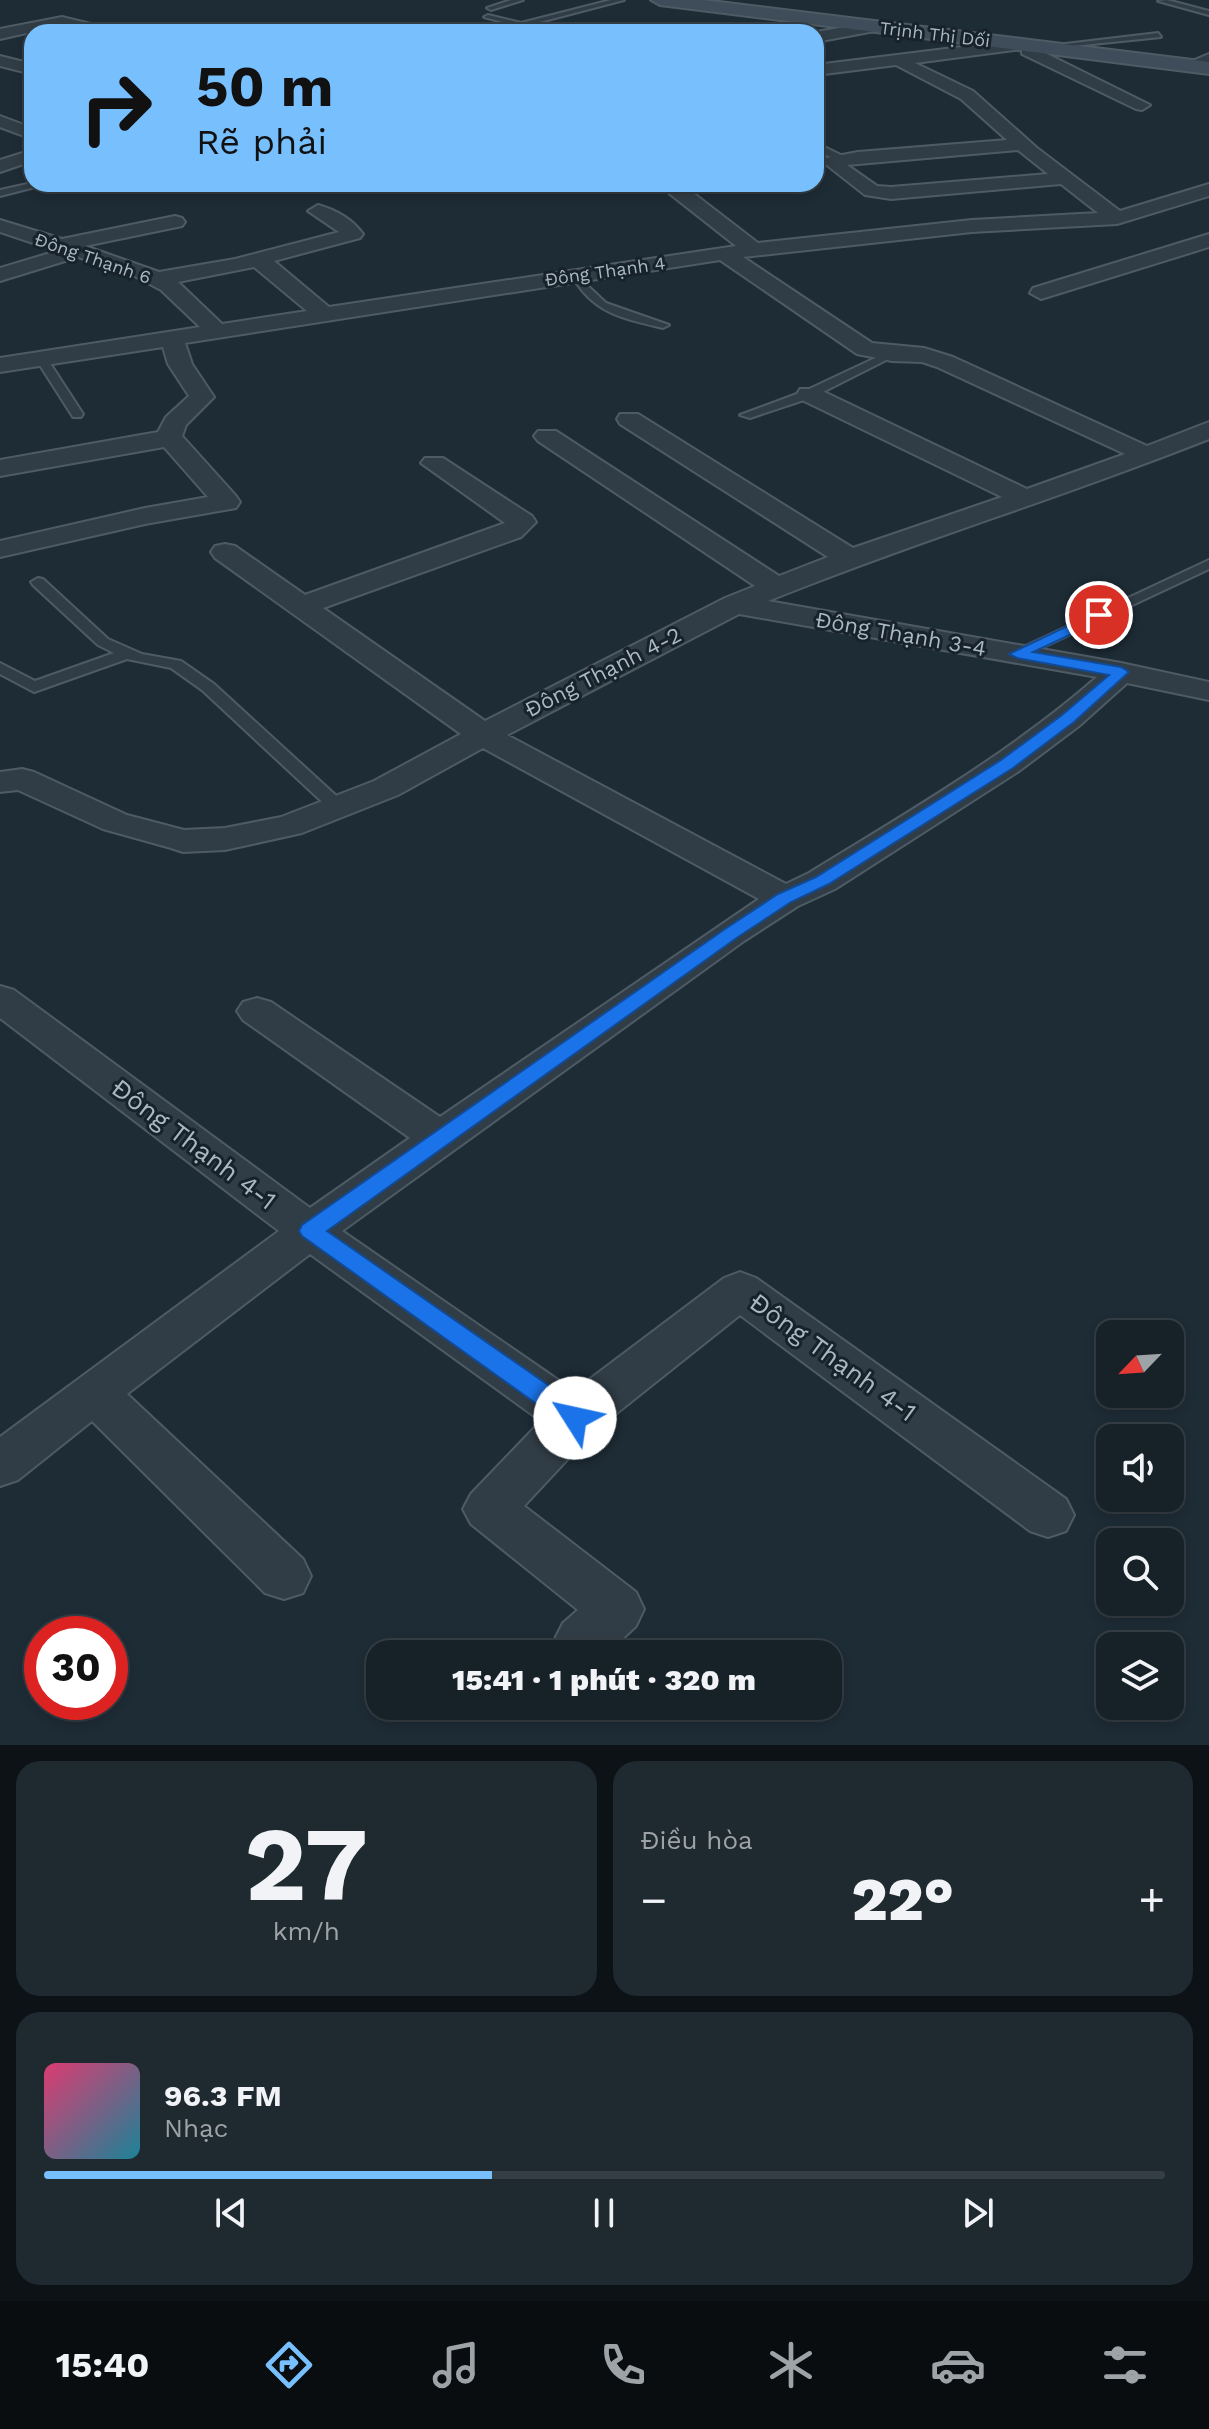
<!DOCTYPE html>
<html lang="vi">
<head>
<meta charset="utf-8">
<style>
	:root { --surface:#162128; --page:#1f2930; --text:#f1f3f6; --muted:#9ea3a8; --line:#353e45; --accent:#77bffd }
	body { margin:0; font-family:"Work Sans",sans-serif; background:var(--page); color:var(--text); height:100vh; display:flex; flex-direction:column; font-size:30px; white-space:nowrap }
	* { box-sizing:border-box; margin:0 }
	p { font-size:26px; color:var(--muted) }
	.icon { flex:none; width:44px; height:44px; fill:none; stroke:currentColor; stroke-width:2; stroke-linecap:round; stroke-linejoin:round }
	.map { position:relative; height:1745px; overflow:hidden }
	.drawer { display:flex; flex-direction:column; gap:16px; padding:16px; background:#0c1216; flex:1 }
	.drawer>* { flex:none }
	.banner { position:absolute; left:24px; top:24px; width:800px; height:168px; border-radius:24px; box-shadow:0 4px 12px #0003,0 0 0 2px var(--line); background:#77bffd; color:#111; overflow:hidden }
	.needle { width:52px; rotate:245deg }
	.fabs { position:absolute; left:1096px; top:1320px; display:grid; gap:16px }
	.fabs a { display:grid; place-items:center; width:88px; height:88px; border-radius:16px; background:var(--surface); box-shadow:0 4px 12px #0003,0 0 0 2px var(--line); font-size:40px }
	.speed { position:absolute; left:24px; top:1616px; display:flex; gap:16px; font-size:40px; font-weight:700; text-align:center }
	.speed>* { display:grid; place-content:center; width:104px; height:104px; border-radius:50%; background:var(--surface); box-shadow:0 4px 12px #0003,0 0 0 2px var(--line); line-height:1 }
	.speed .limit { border:12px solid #d22; background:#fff; color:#111 }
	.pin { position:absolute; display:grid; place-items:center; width:68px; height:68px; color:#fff; margin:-34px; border:4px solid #fff; border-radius:50%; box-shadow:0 2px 8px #0007 }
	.me { position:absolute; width:88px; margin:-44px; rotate:305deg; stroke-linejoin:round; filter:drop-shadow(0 0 6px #0008) }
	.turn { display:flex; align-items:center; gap:28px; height:168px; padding:0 40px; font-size:36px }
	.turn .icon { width:104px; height:104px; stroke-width:2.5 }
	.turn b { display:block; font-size:56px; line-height:68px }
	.big { font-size:60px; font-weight:800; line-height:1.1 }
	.drawer .tile { flex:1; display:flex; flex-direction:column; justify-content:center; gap:12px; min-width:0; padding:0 28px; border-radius:24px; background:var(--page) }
	.drawer .dial { align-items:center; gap:0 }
	.dial b { font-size:104px; line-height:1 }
	.song { display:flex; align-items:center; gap:24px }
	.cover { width:96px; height:96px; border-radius:12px; background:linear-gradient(135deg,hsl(340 70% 55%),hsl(190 70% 35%)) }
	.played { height:8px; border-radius:4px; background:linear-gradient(90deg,var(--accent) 40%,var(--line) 40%) }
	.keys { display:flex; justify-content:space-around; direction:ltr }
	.heat { display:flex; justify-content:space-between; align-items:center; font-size:44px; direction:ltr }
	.drawer .tiles { flex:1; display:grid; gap:16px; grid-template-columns:1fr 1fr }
	.tile:last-child { grid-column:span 2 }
	.trip { position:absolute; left:366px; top:1640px; width:476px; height:80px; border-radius:24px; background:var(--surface); box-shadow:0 4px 12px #0003,0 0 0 2px var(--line); font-weight:800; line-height:80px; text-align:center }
	.menu { display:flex; height:128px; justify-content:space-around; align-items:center; background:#090d10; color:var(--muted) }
	.menu .icon { width:56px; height:56px }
	.menu .on { color:var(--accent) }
	.menu b { font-size:36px; color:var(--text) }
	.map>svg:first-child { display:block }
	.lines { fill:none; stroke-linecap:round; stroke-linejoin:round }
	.service-casing { stroke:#4e5b65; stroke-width:4 }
	.minor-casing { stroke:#4e5b65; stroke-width:4 }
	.secondary-casing { stroke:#4e5b65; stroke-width:4 }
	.service { fill:#313d46; fill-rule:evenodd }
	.minor { fill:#313d46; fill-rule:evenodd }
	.secondary { fill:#3f4d5a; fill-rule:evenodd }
	.route { fill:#1a73e8; stroke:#114b97; stroke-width:2 }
	.labels { text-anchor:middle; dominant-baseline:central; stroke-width:6; stroke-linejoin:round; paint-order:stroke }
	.far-street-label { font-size:18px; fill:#aab8c4; stroke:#17222a }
	.street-label { font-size:22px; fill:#aab8c4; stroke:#17222a }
	.near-street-label { font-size:26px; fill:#aab8c4; stroke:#17222a }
</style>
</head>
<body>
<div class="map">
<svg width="1209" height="1745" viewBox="0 0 1209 1745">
	<rect width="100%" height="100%" fill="#1e2c36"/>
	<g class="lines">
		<g class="service-casing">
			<path id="service" d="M 511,0 L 523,0 L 491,10 L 487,8 Z
				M 611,0 L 624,0 L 521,27 L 484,17 L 488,15 L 521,23 Z
				M 1167,0 L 1209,11 L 1209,15 L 1158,1 Z
				M 1158,33 L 1161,37 L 1044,49 L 1040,47 Z
				M 816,143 L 847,158 L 849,160 L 841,162 L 816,150 Z
				M 32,183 L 47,184 L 0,196 L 0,190 Z
				M 573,273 L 581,273 L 589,287 L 606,303 L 669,325 L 663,328 C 624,319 592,313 572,275 Z
				M 888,352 L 898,354 L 813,397 L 750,418 L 740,415 L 805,391 Z
				M 38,357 L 46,357 L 83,414 L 81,417 L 73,417 L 36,359 Z
				M 1209,560 L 1209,569 L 1022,657 L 1017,659 L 1009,654 Z
				M 38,578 L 43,579 L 108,639 L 142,654 L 181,661 L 214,684 L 344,803 L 347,807 L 344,811 L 332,811 L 202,690 L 171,668 L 127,659 L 34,692 L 0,674 L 0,663 L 35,681 L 114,653 L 98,645 L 33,585 L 31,582 Z"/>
		</g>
		<g class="minor-casing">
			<path id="minor" d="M 62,17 L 103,27 L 106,30 L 88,32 L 62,25 L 0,39 L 0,29 Z
				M 875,22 L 880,24 L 880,30 L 816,42 L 816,32 Z
				M 1019,40 L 1027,45 L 1039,44 L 1039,50 L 1150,105 L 1142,110 L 1136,109 L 1022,54 L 1022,49 L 915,63 L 973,91 L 1037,148 L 1120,211 L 1209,184 L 1209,196 L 1117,224 L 972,232 L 743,257 L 872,343 L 924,348 L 953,357 L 1147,446 L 1209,422 L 1209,439 C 1063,497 914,542 768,601 L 1121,663 L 1209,682 L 1209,700 L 1127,683 L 1079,726 L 1019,771 L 835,889 L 798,906 L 744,941 L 342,1231 L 574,1391 L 724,1278 L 740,1272 L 756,1278 L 1066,1499 L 1074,1515 L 1066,1531 L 1048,1537 L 1030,1531 L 740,1315 L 593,1432 L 524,1506 L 636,1592 L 644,1609 L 636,1626 L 606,1654 L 560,1654 L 554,1641 L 563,1623 L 578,1610 L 471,1524 L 463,1509 L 471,1494 L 541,1421 L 310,1254 L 127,1394 L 303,1559 L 311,1576 L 303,1593 L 284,1599 L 265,1593 L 92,1421 L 18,1480 L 0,1486 L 0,1437 L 279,1231 L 0,1018 L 0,986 L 14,990 L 310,1208 L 410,1138 L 243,1020 L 237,1011 L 243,1002 L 257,998 L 271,1002 L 440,1117 L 759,899 L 483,748 L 398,795 L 302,833 L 225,850 L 183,852 L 171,848 L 103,829 L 18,790 L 0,792 L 0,772 L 22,769 L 34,772 L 127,815 L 184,830 L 225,828 L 281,817 L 374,781 L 461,734 L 215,558 L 211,552 L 215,546 L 225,544 L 235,546 L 305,595 L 505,523 L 421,463 L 425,458 L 443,458 L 532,516 L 536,522 L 521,537 L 323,608 L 485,721 L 725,598 L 755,586 L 538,441 L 534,436 L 538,431 L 556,431 L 779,576 L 828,557 L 620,424 L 617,419 L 620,414 L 638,414 L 853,548 L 1002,497 L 800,399 L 797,394 L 800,389 L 818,389 L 1027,489 L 1125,454 L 937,367 L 922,362 L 892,361 L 857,354 L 720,260 L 185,343 L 192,364 L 214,397 L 186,425 L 182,436 L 236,496 L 240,502 L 236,508 L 145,524 L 0,557 L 0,541 L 145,508 L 208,497 L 164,447 L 0,476 L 0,460 L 158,432 L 166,417 L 189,396 L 168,364 L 163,347 L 0,372 L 0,358 L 200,327 L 161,290 L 131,274 L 78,257 L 0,281 L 0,268 L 57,251 L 0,232 L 0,220 L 62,239 L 175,216 L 182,218 L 185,222 L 182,226 L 85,246 L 159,272 L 235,259 L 339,232 L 308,211 L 318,205 C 336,210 352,219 363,234 L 360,238 L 274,261 L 329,307 L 736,246 L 670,194 L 667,190 L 670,186 L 684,186 L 758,243 L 972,220 L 1098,213 L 1061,184 L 891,199 L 865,195 L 823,162 L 826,158 L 858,152 L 1007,140 L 961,99 L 896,65 L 816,75 L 816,65 ZM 1018,150 L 1048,174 L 891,187 L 877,186 L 847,165 ZM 254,267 L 307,311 L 222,324 L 178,282 ZM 739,614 L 1097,677 C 1009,754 908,812 809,873 L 786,884 L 507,735 Z
				M 1209,54 L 1209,64 L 1188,71 L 1180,66 Z
				M 0,56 L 32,64 L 32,74 L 0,66 Z
				M 0,116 L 32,128 L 32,139 L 0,127 Z
				M 32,150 L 32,161 L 0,172 L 0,160 Z
				M 1209,234 L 1209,247 L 1041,299 L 1030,293 L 1033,288 Z"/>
		</g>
		<g class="secondary-casing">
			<path id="secondary" d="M 651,0 L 703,0 L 1209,62 L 1209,74 L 660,5 Z"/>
		</g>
		<use href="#service" class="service"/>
		<use href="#minor" class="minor"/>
		<use href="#secondary" class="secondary"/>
	</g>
	<path class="route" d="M 1099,611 L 1106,615 L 1104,619 L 1033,652 L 1121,667 L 1129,672 L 1074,722 L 1013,768 L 829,884 L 791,902 L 738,937 L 327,1231 L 584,1410 L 588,1418 L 584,1425 L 575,1428 L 566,1425 L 302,1236 L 299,1231 L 302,1225 L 725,929 L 778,894 L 816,877 L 1001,760 L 1062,715 L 1109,675 L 1017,658 L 1009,654 Z"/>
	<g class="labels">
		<g class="far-street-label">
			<text transform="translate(935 34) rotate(7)">Trịnh Thị Dối</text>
			<text transform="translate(93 258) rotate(19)">Đông Thạnh 6</text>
			<text transform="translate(605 271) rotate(-8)">Đông Thạnh 4</text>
		</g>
		<g class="street-label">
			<text transform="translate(901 634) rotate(10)">Đông Thạnh 3-4</text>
			<text transform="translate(603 672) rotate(-27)">Đông Thạnh 4-2</text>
		</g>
		<g class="near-street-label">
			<text transform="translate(194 1144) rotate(37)">Đông Thạnh 4-1</text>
			<text transform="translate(833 1357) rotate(36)">Đông Thạnh 4-1</text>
		</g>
	</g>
</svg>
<div class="fabs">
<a><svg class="needle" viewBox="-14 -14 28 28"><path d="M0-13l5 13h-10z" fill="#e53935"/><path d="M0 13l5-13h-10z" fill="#9ea3a8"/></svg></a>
<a><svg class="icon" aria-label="sound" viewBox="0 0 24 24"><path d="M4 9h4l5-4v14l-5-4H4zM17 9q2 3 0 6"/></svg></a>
<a><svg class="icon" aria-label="search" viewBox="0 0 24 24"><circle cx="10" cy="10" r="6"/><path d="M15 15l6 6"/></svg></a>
<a><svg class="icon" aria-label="layers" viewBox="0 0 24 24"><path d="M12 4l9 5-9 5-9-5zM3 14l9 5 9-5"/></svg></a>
</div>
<div class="speed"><div class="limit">30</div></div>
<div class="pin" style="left:1099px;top:615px;background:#d93025"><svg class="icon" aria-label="arrive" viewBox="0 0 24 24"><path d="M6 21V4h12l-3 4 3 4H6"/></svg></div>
<svg class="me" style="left:575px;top:1418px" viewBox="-20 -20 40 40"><circle r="19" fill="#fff"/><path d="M0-13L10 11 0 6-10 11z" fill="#1a73e8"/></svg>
<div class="trip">15:41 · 1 phút · 320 m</div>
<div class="banner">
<div class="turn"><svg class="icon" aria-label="right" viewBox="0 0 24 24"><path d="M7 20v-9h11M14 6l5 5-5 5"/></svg><div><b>50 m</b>Rẽ phải</div></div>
</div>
</div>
<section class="drawer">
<div class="tiles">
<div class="tile dial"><b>27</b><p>km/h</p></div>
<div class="tile"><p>Điều hòa</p>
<div class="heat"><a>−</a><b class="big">22°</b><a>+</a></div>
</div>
<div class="tile">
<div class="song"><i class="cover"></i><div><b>96.3 FM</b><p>Nhạc</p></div></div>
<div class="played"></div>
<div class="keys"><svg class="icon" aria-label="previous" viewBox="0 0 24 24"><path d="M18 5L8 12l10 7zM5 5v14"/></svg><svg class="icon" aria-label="pause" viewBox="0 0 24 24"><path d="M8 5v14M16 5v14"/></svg><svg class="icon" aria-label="next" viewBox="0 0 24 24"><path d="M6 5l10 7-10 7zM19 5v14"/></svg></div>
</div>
</div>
</section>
<nav class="menu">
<b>15:40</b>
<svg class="icon on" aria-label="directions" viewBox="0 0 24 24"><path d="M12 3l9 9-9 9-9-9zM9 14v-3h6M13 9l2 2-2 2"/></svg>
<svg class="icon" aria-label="music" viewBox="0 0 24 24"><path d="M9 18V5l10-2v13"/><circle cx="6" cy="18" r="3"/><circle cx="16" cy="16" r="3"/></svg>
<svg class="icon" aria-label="phone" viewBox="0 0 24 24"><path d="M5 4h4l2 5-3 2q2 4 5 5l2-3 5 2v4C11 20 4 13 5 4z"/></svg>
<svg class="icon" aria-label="climate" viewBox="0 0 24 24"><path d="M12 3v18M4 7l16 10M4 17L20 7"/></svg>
<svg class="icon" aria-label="car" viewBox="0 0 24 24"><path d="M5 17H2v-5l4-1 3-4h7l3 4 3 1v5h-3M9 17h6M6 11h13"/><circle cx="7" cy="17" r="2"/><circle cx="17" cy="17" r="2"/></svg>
<svg class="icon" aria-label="filters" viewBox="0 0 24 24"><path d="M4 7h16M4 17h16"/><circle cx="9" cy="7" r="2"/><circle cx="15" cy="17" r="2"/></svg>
</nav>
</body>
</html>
